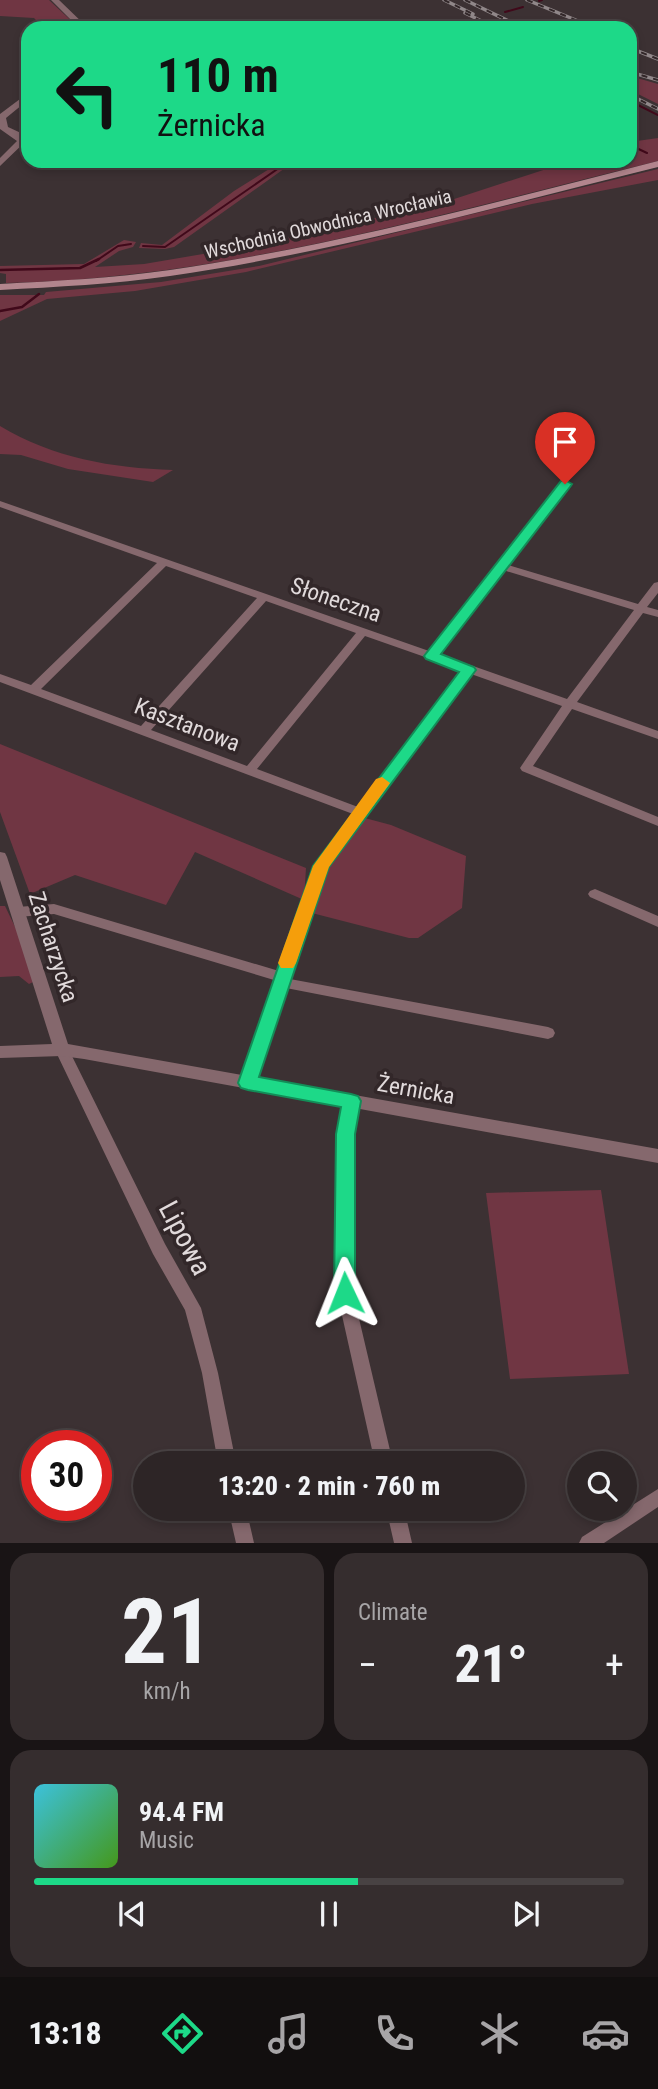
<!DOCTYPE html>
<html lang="en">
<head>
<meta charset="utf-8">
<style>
	:root { --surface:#2d2526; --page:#352d2e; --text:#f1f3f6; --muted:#a7a5a7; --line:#484243; --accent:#1dd988 }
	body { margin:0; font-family:"Roboto Condensed",sans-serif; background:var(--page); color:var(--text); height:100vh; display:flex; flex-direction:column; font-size:26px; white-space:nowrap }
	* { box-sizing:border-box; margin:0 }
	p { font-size:23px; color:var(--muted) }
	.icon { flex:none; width:38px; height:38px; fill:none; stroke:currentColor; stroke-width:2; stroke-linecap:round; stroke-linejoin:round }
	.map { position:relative; height:1543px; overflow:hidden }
	.panel { display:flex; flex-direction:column; gap:10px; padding:10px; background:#191415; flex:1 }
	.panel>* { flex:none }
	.banner { position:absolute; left:21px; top:21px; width:616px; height:147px; border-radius:21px; box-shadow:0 4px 10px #0003,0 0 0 2px var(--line); background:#1dd988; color:#111; overflow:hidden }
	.buttons { position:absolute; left:567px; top:1451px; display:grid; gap:14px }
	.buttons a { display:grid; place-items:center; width:70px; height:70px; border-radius:50%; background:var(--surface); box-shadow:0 4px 10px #0003,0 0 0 2px var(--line); font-size:35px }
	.speed { position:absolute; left:21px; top:1430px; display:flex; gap:14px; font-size:35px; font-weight:700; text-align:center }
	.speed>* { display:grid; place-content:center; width:91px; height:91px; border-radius:50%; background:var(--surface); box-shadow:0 4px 10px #0003,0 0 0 2px var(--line); line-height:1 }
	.speed .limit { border:10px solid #d22; background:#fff; color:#111 }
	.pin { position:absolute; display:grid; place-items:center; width:60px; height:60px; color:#fff; margin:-72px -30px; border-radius:50% 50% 50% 0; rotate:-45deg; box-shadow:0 0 7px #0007 }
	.pin .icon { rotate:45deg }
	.me { position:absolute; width:77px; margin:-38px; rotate:358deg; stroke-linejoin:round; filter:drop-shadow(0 0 5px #0008) }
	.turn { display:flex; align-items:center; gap:24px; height:147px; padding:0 21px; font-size:32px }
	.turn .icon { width:91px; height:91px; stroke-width:2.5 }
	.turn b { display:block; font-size:49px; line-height:60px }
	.big { font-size:52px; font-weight:800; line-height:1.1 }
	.panel .widget { flex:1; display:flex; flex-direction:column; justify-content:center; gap:10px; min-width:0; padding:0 24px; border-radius:21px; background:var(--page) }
	.panel .dial { align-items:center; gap:0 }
	.dial b { font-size:91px; line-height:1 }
	.song { display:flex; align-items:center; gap:21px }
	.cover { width:84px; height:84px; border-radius:10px; background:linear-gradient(135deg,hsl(190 70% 55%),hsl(100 70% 35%)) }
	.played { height:7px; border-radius:4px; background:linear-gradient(90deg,var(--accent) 55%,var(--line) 55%) }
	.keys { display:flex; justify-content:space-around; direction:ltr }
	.heat { display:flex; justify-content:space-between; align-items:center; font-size:38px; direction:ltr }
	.panel .tiles { flex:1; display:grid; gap:10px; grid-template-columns:1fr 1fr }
	.widget:last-child { grid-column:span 2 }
	.trip { position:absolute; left:133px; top:1451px; width:392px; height:70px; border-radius:35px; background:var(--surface); box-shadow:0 4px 10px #0003,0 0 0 2px var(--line); font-weight:800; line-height:70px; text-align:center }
	.tab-bar { display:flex; height:112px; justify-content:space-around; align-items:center; background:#120f0f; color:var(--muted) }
	.tab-bar .icon { width:49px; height:49px }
	.tab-bar .on { color:var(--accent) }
	.tab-bar b { font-size:32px; color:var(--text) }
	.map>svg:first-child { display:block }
	.green { fill:#703643 }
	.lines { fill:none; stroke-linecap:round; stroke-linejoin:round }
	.stream-far1 { stroke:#40091a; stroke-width:2 }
	.stream { stroke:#40091a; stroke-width:2.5 }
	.minor { fill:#85686d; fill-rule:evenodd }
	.tertiary { fill:#85686d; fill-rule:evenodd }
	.secondary { fill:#b2858d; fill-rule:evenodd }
	.rail-casing { stroke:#908789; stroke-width:3.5 }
	.rail { stroke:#322729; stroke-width:2; stroke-dasharray:6; stroke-linecap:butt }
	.route { fill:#1dd988; stroke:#138d58; stroke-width:2 }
	.slow { fill:#f59e0b }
	.labels { text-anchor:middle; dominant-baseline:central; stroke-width:7; stroke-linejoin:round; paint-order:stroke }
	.far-street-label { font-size:19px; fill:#e1dadb; stroke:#322729 }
	.street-label { font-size:23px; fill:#e1dadb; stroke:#322729 }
	.near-street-label { font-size:28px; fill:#e1dadb; stroke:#322729 }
</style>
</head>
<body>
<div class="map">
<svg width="658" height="1543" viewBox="0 0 658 1543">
	<rect width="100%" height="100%" fill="#3c3133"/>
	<path class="green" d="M 0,0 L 49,0 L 79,28 L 44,28 L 34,18 L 0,16 Z
		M 630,76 L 658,84 L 658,104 L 630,90 Z
		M 658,138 L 658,161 C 443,213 228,278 6,283 L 6,274 L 0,273 L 0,266 L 84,264 L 124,240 L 136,242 L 133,247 L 119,251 L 95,267 L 144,264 L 250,246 L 442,203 L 571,161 L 630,161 L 630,142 Z
		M 282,161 L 295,161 L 174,247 L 165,249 L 139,248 L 141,243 L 162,245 L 234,191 Z
		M 658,169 L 658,180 L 532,204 L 246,272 L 135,291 L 47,299 L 0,321 L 0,295 L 44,295 L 46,292 L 161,282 L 259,266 Z
		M 0,426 C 53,458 112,468 173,470 L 153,482 L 68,469 L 21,455 L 0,454 Z
		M 0,744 L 306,868 L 304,900 L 195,852 L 166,905 L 75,875 L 30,894 L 0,812 Z
		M 361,817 L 391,825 L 466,856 L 462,908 L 418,938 L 409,938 L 308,912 L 329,862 Z
		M 0,906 L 5,906 L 19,935 L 33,982 L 29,984 L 19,976 L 0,977 Z
		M 601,1190 L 629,1374 L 510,1379 L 486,1193 Z"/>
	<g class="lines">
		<path class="stream-far1" d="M 539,1 L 542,0
			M 505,12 L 523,7
			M 475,28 L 480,25
			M 630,101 L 658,115
			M 630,145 L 647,153
			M 143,246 L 165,247 L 289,161
			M 96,261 L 118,246 L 131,244"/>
		<path class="stream" d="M 0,270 L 80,268 L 99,259
			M 0,311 L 22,307 L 39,294"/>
		<path class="minor" d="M 565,481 L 570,484 L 508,565 L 638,604 L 654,583 L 658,582 L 658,593 L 647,607 L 658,610 L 658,617 L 643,613 L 577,702 L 658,731 L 658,739 L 572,709 L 533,766 L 658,817 L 658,826 L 522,771 L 520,768 L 522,765 L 562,706 L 471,674 L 327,867 L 290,979 L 548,1027 L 553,1029 L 555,1033 L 553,1037 L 548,1039 L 286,988 L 255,1082 L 253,1086 L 248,1088 L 243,1086 L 241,1082 L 274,980 L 54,914 L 18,917 L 13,915 L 11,912 L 13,909 L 18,907 L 54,904 L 279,971 L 315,866 L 353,814 L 0,682 L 0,674 L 31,685 L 157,563 L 0,507 L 0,501 L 429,651 L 561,482 ZM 166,566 L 257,598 L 141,726 L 41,689 ZM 503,570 L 634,610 L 567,699 L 439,654 ZM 266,601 L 356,633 L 247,766 L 151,730 ZM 365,636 L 462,670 L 358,807 L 257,769 Z
			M 595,889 L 658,916 L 658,927 L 590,897 L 588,894 L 590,891 Z
			M 62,1044 L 67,1046 L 165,1244 L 201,1308 L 218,1373 L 236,1463 L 218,1463 L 202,1373 L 185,1310 L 153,1254 L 55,1050 L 57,1046 Z
			M 351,1095 L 356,1097 L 358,1101 L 352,1134 L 353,1293 L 393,1463 L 375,1463 L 337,1293 L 338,1134 L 344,1101 L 346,1097 Z
			M 658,1489 L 658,1507 L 604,1543 L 579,1543 L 582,1537 Z
			M 228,1508 L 246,1508 L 254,1543 L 236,1543 Z
			M 386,1508 L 404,1508 L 412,1543 L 394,1543 Z"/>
		<path class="tertiary" d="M 51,0 L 59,0 L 88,28 L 79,28 Z
			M 28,93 L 28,100 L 6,118 L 8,127 L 21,133 L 26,141 L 0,166 L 0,158 L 17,141 L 0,129 L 0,114 Z
			M 0,852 L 5,853 L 7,857 L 68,1044 L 658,1149 L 658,1163 L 84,1059 L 62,1056 L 0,1058 L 0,1046 L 52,1044 L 0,880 Z"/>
		<path class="secondary" d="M 658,161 L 658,167 C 496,207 335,252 170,276 C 114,284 57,287 0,290 L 0,284 C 57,281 113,278 170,270 C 335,246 496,202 658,161 Z"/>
		<g class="rail-casing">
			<path id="rail" d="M 444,0 L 473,14
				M 465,0 L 523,28
				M 527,0 L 595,28
				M 465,13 L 496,28
				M 630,48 L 658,59
				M 630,72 L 658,80
				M 630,95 L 658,109"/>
		</g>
		<use href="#rail" class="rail"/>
	</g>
	<path class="route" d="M 565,480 L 572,484 L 570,487 L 441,654 L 474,667 L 476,670 L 329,867 L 259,1077 L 351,1094 L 358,1096 L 361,1101 L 355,1134 L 355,1293 L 352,1299 L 345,1302 L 337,1299 L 334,1293 L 336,1134 L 341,1107 L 248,1090 L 241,1088 L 238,1083 L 313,866 L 459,672 L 426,659 L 424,656 L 561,481 Z"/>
	<path class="slow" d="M 382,777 L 390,783 L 329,867 L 296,963 L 293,968 L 281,968 L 278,963 L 313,866 L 376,779 Z"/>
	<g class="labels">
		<g class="far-street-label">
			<text transform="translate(328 224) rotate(-13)">Wschodnia Obwodnica Wrocławia</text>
		</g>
		<g class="street-label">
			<text transform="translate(336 600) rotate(19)">Słoneczna</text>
			<text transform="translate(187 725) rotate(21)">Kasztanowa</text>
			<text transform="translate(53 947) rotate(72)">Zacharzycka</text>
			<text transform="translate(416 1090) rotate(10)">Żernicka</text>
		</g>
		<g class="near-street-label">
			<text transform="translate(185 1238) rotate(62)">Lipowa</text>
		</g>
	</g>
</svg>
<div class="buttons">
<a><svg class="icon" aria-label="search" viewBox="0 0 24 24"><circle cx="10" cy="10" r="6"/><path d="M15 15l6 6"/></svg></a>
</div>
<div class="speed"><div class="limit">30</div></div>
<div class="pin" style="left:565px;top:484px;background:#d93025"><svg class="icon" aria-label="arrive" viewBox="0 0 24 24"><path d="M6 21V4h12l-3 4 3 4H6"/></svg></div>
<svg class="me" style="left:345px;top:1293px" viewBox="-20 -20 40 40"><path d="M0-17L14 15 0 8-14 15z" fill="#1dd988" stroke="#fff" stroke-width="4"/></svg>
<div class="trip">13:20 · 2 min · 760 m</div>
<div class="banner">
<div class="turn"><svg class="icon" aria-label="left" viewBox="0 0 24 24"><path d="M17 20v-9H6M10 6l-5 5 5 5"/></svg><div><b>110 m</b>Żernicka</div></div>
</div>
</div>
<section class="panel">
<div class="tiles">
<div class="widget dial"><b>21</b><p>km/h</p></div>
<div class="widget"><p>Climate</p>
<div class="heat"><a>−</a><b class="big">21°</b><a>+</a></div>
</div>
<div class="widget">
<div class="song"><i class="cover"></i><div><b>94.4 FM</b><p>Music</p></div></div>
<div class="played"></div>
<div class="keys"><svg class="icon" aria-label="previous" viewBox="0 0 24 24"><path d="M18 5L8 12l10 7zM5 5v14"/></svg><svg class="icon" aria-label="pause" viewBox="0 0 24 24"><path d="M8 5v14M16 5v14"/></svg><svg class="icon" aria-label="next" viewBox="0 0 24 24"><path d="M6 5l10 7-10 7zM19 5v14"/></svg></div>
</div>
</div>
</section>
<nav class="tab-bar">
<b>13:18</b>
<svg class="icon on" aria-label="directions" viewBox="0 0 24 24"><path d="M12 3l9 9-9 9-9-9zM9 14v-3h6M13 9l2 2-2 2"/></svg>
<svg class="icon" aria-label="music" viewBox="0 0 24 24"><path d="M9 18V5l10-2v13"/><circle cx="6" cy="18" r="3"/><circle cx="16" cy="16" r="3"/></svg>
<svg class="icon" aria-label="phone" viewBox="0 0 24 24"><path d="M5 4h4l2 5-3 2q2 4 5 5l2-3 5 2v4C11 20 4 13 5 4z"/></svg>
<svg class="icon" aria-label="climate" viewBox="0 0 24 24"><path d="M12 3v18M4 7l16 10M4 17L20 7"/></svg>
<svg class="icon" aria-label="car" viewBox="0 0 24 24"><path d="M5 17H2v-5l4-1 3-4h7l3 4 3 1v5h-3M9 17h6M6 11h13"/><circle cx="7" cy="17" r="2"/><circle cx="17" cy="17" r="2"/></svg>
</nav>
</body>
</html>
